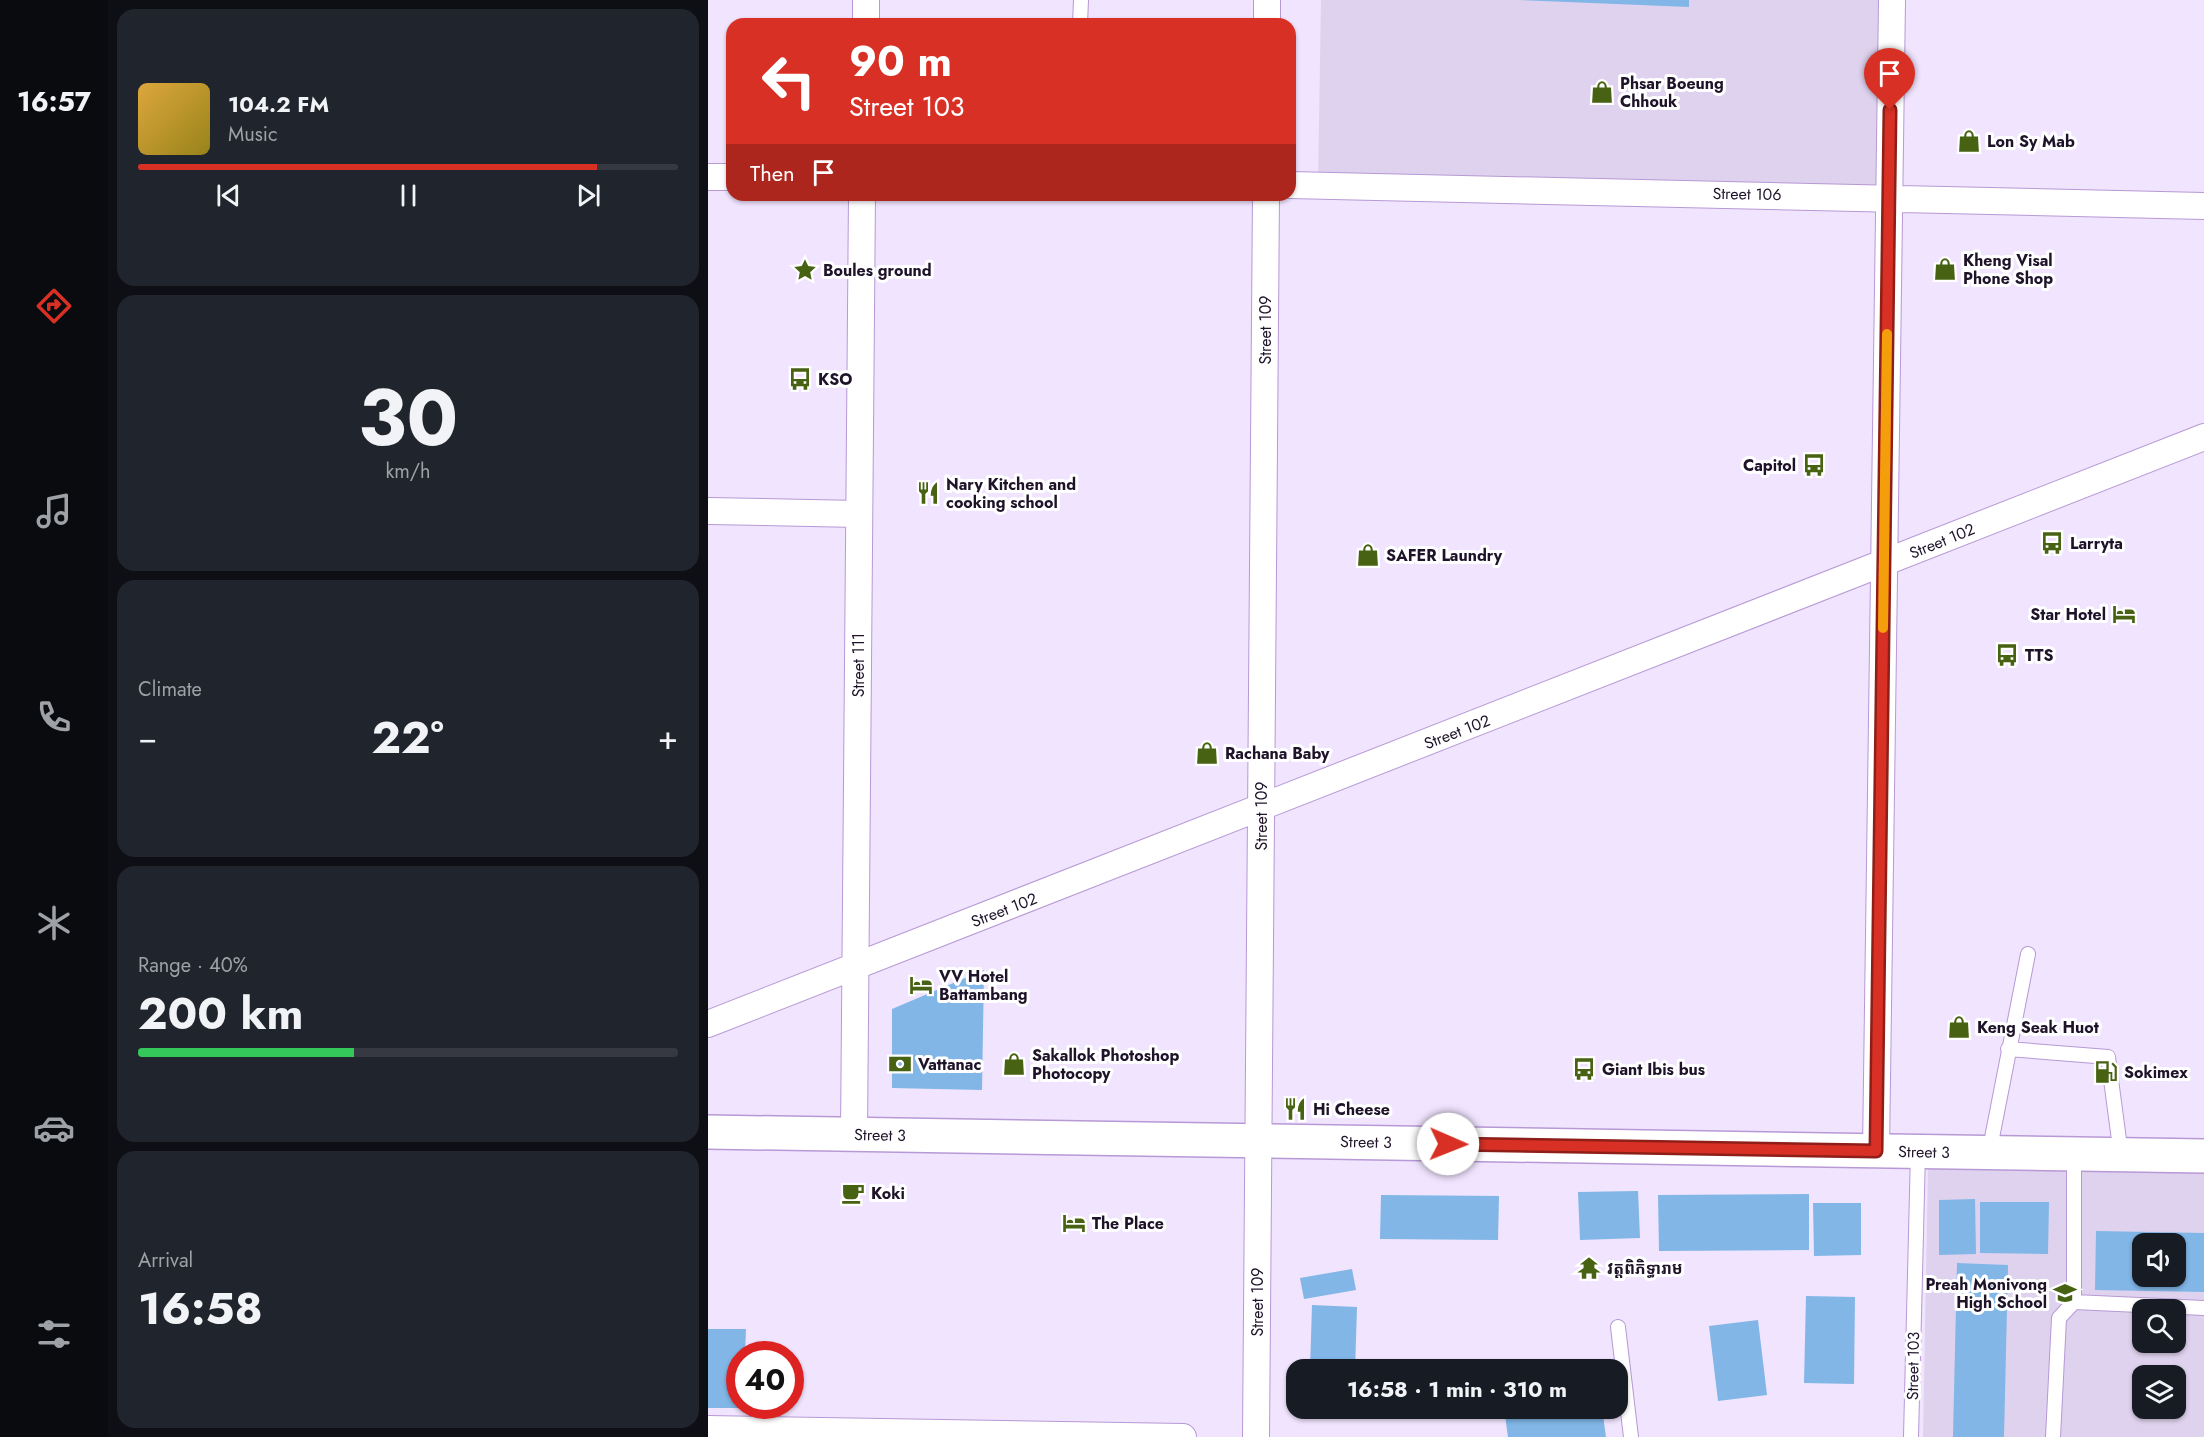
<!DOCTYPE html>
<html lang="en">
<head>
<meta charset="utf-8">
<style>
	:root { --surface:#171b24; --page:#20242c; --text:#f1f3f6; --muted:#9ea1a6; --line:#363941; --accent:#d93025 }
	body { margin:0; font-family:Jost,"Noto Sans Khmer",sans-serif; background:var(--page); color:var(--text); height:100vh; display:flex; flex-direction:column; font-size:22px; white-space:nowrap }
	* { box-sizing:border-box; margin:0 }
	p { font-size:20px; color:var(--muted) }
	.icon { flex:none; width:33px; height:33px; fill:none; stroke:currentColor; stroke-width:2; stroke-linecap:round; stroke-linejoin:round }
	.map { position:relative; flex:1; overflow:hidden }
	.sheet { display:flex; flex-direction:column; gap:9px; padding:9px; background:#0d0f14; width:600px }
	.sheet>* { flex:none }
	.hud { position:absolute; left:18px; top:18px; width:570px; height:183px; border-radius:18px; box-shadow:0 2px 4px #0004; background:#d93025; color:#fff; overflow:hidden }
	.tools { position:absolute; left:1424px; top:1233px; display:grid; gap:12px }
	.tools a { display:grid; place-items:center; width:54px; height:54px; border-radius:12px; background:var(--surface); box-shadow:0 2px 4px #0004; font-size:30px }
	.speed { position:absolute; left:18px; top:1341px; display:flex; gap:12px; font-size:30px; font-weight:700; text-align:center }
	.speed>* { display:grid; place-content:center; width:78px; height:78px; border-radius:50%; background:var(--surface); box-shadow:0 2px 4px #0004; line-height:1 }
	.speed .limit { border:9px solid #d22; background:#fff; color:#111 }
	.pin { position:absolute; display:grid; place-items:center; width:51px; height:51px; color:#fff; margin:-62px -26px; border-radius:50% 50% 50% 0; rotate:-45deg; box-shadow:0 0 6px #0007 }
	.pin .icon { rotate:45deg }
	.me { position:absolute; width:66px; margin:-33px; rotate:91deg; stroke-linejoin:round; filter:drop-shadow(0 0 4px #0008) }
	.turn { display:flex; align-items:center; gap:21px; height:126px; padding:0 24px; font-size:27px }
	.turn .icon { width:78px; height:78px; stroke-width:2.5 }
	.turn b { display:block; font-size:42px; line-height:51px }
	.then { display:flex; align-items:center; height:57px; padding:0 24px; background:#0003; gap:12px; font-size:22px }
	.big { font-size:45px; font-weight:700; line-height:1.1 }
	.sheet .widget { flex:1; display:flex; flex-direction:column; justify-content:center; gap:9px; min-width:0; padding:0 21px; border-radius:18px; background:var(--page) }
	.sheet .dial { align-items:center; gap:0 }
	.dial b { font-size:78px; line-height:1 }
	.song { display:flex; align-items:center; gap:18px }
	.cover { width:72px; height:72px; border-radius:9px; background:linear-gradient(135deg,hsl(40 70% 55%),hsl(50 70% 35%)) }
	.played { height:6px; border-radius:3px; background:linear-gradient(90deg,var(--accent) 85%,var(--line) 85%) }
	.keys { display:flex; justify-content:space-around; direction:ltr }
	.heat { display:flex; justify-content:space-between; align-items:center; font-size:33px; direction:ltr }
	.charge { height:9px; border-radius:4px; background:linear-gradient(90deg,#34c759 40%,var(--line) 0) }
	.trip { position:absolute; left:578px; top:1359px; width:342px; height:60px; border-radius:18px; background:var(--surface); box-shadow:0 2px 4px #0004; font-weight:700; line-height:60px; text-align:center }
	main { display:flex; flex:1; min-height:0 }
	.tabs { display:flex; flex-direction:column; width:108px; justify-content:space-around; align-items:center; background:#090b0e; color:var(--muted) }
	.tabs .icon { width:42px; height:42px }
	.tabs .selected { color:var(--accent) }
	.tabs b { font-size:27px; color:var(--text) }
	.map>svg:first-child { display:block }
	.built { fill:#dfd2ee; fill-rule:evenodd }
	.building { fill:#81b6e7; fill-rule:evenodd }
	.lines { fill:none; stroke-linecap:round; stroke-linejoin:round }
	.lane-casing { stroke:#b799d5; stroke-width:16 }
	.street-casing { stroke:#b799d5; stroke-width:28 }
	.secondary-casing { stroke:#b799d5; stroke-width:36 }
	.lane { stroke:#fff; stroke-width:14 }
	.street { stroke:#fff; stroke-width:26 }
	.secondary { stroke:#fff; stroke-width:33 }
	.route-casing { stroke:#8d1f18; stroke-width:15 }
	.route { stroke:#d93025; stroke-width:10 }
	.slow { stroke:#f59e0b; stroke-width:10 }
	.labels { text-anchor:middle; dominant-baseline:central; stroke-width:6; stroke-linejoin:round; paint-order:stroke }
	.poi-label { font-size:16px; font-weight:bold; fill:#1e1329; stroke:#fff; text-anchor:start }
	.street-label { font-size:16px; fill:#1e1329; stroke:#fff }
</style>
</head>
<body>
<main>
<nav class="tabs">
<b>16:57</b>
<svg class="icon selected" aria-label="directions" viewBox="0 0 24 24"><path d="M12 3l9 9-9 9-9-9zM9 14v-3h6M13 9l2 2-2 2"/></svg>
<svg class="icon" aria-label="music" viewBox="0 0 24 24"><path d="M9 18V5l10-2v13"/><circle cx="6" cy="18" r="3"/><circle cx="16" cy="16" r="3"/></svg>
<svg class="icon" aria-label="phone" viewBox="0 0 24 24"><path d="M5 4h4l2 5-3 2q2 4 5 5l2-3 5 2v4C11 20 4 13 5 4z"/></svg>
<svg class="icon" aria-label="climate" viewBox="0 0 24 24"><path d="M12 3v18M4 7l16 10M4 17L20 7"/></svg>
<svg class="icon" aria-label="car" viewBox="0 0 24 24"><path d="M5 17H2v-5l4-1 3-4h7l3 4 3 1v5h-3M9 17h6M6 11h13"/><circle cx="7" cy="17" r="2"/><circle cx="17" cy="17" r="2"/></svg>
<svg class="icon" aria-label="filters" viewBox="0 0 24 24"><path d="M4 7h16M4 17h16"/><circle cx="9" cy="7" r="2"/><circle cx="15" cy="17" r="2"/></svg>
</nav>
<section class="sheet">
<div class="widget">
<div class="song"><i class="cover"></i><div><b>104.2 FM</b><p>Music</p></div></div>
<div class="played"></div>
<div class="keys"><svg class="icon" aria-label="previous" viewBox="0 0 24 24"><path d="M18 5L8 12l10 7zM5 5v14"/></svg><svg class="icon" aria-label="pause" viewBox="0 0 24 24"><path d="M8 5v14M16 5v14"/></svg><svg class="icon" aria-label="next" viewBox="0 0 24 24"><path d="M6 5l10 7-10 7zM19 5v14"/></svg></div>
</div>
<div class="widget dial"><b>30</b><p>km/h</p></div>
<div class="widget"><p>Climate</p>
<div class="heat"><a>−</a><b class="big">22°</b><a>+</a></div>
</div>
<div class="widget"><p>Range · 40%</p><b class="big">200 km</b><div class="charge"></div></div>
<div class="widget"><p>Arrival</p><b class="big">16:58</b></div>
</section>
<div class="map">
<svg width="1496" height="1437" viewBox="0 0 1496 1437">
	<rect width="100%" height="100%" fill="#f0e4fe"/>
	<path class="built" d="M 613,0 L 1178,0 L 1175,195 L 610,184 Z
		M 1220,1165 L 1496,1171 L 1496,1437 L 1215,1437 ZM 1434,1244 L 1467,1244 L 1467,1276 L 1434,1276 ZM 1434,1310 L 1467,1310 L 1467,1342 L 1434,1342 ZM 1434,1376 L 1467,1376 L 1467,1408 L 1434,1408 Z"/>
	<path class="building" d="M 811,0 L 981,0 L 981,7 Z
		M 276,970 L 274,1090 L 184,1088 L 184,1009 Z
		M 930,1191 L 932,1238 L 872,1240 L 870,1192 Z
		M 1101,1194 L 1101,1250 L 951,1251 L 950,1195 Z
		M 673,1195 L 791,1196 L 790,1240 L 672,1239 Z
		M 1267,1199 L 1268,1254 L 1231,1255 L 1231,1200 Z
		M 1272,1202 L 1341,1202 L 1340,1254 L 1272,1253 Z
		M 1105,1203 L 1153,1203 L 1153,1255 L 1106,1256 Z
		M 1388,1231 L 1496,1233 L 1496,1292 L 1387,1290 ZM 1434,1244 L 1467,1244 L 1467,1276 L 1434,1276 Z
		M 1249,1263 L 1300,1265 L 1296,1437 L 1245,1437 Z
		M 644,1269 L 648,1290 L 596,1299 L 592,1278 Z
		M 1098,1296 L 1147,1297 L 1146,1384 L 1096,1383 Z
		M 604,1305 L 649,1307 L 647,1370 L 602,1370 Z
		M 1050,1320 L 1059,1395 L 1010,1401 L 1001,1326 Z
		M 0,1329 L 38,1329 L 37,1354 L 32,1354 L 32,1406 L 37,1406 L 37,1408 L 0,1408 Z
		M 888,1364 L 889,1370 L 855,1370 L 855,1368 Z
		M 796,1408 L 894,1408 L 898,1437 L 800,1437 Z"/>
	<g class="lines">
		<g class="lane-casing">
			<path id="lane" d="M 372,24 L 373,0
				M 1300,1049 L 1400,1057 L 1413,1155
				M 1281,1153 L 1320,954
				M 1366,1302 L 1366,1154
				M 910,1327 L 923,1437
				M 1203,1437 L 1210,1152
				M 1345,1437 L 1351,1318 L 1366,1302 L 1496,1308"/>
		</g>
		<g class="street-casing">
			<path id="street" d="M 158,24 L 158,0
				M 559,24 L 559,0
				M 0,177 L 24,177
				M 582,185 L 1496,206
				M 0,511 L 151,514
				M 0,1024 L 1496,437
				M 146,1134 L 154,195
				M 1168,1151 L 1184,0
				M 0,1429 L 475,1437
				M 548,1437 L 558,195"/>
		</g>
		<g class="secondary-casing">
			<path id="secondary" d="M 0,1132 L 1496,1156"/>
		</g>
		<use href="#lane" class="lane"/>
		<use href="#street" class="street"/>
		<use href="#secondary" class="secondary"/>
	</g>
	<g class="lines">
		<g class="route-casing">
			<path id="route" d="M 740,1144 L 1168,1151 L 1182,110"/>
		</g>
		<use href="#route" class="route"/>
		<path class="slow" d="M 1175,628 L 1179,334"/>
	</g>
	<defs>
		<g id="shop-bare" transform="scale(1.8)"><path d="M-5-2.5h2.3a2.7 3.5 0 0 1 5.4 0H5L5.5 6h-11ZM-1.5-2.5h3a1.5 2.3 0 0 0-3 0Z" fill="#476212" stroke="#fff" stroke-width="2.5" paint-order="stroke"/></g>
		<g id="sight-bare" transform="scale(1.8)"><path d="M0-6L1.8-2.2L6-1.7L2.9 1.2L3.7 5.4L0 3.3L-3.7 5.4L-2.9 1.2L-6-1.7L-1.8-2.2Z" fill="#476212" stroke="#fff" stroke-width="2.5" paint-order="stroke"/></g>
		<g id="bus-bare" transform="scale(1.8)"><path d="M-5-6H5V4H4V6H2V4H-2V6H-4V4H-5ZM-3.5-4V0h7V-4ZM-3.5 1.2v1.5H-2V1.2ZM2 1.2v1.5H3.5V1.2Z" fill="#476212" stroke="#fff" stroke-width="2.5" paint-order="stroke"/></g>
		<g id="restaurant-bare" transform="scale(1.8)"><path d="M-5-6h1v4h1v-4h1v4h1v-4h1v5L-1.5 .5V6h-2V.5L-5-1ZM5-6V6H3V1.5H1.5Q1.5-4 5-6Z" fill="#476212" stroke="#fff" stroke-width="2.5" paint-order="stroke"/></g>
		<g id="hotel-bare" transform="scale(1.8)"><path d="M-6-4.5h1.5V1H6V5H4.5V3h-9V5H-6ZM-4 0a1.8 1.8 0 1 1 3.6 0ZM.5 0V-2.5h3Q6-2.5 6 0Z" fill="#476212" stroke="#fff" stroke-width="2.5" paint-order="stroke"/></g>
		<g id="bank-bare" transform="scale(1.8)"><path d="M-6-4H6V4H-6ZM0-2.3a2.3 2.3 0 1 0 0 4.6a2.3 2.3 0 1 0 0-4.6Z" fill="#476212" stroke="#fff" stroke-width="2.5" paint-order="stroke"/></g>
		<g id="fuel-bare" transform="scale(1.8)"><path d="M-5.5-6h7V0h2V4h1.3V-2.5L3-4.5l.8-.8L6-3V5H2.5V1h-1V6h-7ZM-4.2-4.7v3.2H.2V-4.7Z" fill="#476212" stroke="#fff" stroke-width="2.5" paint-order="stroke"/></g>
		<g id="cafe-bare" transform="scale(1.8)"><path d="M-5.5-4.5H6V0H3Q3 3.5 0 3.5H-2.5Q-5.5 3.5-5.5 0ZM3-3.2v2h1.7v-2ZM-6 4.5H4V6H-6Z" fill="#476212" stroke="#fff" stroke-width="2.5" paint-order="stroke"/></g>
		<g id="temple-bare" transform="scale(1.8)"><path d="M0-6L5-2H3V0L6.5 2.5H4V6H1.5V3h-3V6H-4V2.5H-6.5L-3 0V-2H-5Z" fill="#476212" stroke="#fff" stroke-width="2.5" paint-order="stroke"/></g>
		<g id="school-bare" transform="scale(1.8)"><path d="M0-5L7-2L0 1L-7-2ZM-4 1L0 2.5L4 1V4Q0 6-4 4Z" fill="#476212" stroke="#fff" stroke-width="2.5" paint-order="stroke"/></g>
	</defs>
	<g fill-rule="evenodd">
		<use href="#shop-bare" x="894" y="92"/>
		<use href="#shop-bare" x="1261" y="141"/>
		<use href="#shop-bare" x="1237" y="269"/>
		<use href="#sight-bare" x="97" y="270"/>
		<use href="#bus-bare" x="92" y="379"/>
		<use href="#bus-bare" x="1106" y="465"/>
		<use href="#restaurant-bare" x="220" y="493"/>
		<use href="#bus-bare" x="1344" y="543"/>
		<use href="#shop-bare" x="660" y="555"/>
		<use href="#hotel-bare" x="1416" y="614"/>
		<use href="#bus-bare" x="1299" y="655"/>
		<use href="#shop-bare" x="499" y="753"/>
		<use href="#hotel-bare" x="213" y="985"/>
		<use href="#shop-bare" x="1251" y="1027"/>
		<use href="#bank-bare" x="192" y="1064"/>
		<use href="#shop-bare" x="306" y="1064"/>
		<use href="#bus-bare" x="876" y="1069"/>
		<use href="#fuel-bare" x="1398" y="1072"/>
		<use href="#restaurant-bare" x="587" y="1109"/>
		<use href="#cafe-bare" x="145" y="1193"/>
		<use href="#hotel-bare" x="366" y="1223"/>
		<use href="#temple-bare" x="881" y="1268"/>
		<use href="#school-bare" x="1357" y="1293"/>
	</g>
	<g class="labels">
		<g class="poi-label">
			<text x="912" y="83">Phsar Boeung<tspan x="912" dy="18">Chhouk</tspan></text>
			<text x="1279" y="141">Lon Sy Mab</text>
			<text x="1255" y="260">Kheng Visal<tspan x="1255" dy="18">Phone Shop</tspan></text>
			<text x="115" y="270">Boules ground</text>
			<text x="110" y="379">KSO</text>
			<text x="1088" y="465" text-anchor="end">Capitol</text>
			<text x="238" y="484">Nary Kitchen and<tspan x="238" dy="18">cooking school</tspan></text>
			<text x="1362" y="543">Larryta</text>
			<text x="678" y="555">SAFER Laundry</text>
			<text x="1398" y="614" text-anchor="end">Star Hotel</text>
			<text x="1317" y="655">TTS</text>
			<text x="517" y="753">Rachana Baby</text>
			<text x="231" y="976">VV Hotel<tspan x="231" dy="18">Battambang</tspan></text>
			<text x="1269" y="1027">Keng Seak Huot</text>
			<text x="324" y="1055">Sakallok Photoshop<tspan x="324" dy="18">Photocopy</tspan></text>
			<text x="210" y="1064">Vattanac</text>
			<text x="894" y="1069">Giant Ibis bus</text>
			<text x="1416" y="1072">Sokimex</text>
			<text x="605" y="1109">Hi Cheese</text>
			<text x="163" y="1193">Koki</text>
			<text x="384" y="1223">The Place</text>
			<text x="899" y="1268">វត្តពិភិទ្ធារាម</text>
			<text x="1339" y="1284" text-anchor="end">Preah Monivong<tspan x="1339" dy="18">High School</tspan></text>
		</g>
		<g class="street-label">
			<text transform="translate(1039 194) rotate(1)">Street 106</text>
			<text transform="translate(557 330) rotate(-90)">Street 109</text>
			<text transform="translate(1234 541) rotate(-22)">Street 102</text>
			<text transform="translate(150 665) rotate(-90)">Street 111</text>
			<text transform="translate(749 732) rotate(-21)">Street 102</text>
			<text transform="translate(553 816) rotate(-90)">Street 109</text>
			<text transform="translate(296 910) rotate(-21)">Street 102</text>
			<text transform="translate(172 1135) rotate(1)">Street 3</text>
			<text transform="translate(658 1142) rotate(1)">Street 3</text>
			<text transform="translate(1216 1152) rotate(1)">Street 3</text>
			<text transform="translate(549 1302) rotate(-90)">Street 109</text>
			<text transform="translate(1205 1366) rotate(-89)">Street 103</text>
		</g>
	</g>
</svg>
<div class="tools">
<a><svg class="icon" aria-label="sound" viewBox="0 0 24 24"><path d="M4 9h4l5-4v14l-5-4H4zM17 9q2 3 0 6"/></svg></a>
<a><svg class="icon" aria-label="search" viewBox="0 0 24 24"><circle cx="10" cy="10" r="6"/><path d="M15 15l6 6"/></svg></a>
<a><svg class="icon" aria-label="layers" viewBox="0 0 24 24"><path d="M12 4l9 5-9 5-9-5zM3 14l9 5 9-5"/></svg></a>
</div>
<div class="speed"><div class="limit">40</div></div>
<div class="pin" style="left:1182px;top:110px;background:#d93025"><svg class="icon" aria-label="arrive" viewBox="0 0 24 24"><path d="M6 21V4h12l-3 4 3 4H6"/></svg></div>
<svg class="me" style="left:740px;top:1144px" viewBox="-20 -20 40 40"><circle r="19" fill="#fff"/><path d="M0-13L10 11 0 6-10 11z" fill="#d93025"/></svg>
<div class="trip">16:58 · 1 min · 310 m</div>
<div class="hud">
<div class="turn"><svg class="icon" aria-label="left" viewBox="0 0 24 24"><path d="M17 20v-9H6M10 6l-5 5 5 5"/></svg><div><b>90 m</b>Street 103</div></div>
<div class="then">Then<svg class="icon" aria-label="arrive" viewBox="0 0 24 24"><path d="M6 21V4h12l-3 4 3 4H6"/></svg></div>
</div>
</div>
</main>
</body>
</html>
